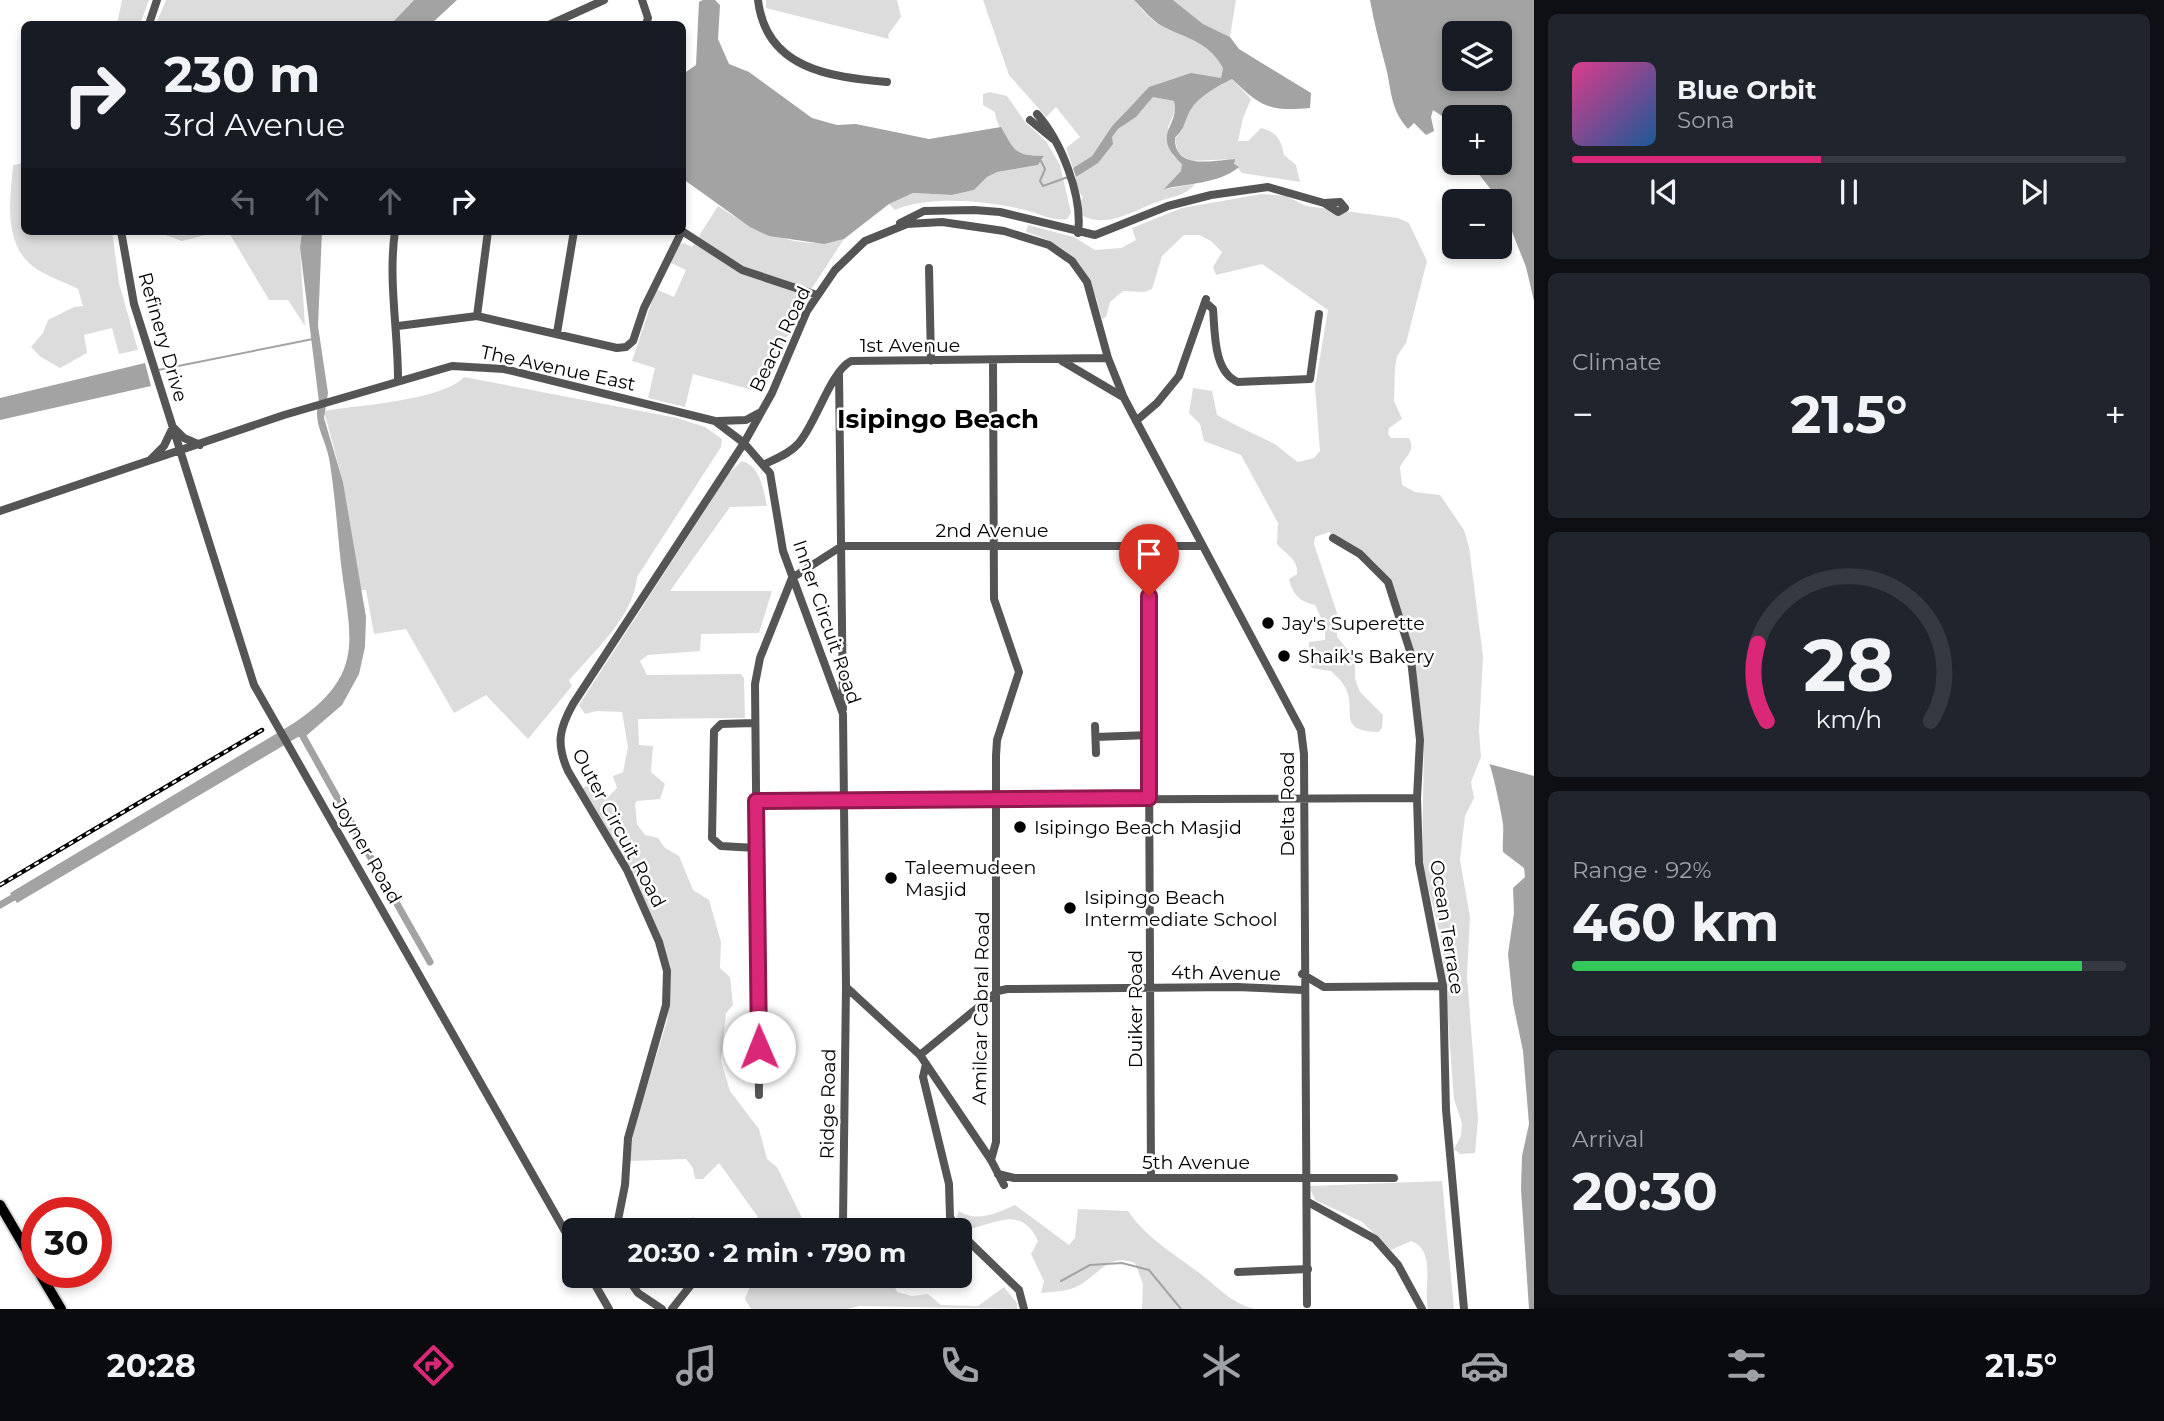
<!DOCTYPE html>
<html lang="en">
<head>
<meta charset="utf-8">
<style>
	:root { --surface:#171b24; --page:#20242c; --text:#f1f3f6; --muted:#9ea1a6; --line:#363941; --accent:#db2777 }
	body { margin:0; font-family:Montserrat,sans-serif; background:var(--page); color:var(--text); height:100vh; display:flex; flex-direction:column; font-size:26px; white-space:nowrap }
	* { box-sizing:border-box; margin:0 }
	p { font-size:23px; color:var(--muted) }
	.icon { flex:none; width:38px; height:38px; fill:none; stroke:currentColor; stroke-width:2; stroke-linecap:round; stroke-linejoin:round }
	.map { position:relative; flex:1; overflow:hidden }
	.panel { display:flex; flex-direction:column; gap:14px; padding:14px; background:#0d0f14; width:630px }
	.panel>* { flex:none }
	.guide { position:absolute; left:21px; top:21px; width:665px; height:214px; border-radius:10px; box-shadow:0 4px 10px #0003; background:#171b24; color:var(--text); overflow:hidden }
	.tools { position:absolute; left:1442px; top:21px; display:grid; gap:14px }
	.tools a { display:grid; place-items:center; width:70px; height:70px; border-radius:10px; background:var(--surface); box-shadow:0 4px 10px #0003; font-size:35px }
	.speed { position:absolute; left:21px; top:1197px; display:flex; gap:14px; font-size:35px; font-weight:700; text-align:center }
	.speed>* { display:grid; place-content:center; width:91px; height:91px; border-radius:50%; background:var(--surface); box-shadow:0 4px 10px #0003; line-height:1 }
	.speed .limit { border:10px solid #d22; background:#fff; color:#111 }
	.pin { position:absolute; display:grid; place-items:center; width:60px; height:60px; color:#fff; margin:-72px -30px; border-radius:50% 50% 50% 0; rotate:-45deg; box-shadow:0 0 7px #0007 }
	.pin .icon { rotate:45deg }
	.me { position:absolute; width:77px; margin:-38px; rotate:359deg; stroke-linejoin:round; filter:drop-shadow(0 0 5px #0008) }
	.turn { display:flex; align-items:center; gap:24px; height:147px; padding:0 28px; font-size:32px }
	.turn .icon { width:91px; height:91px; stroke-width:2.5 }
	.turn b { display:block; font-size:49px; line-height:60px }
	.lanes { display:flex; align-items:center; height:66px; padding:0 28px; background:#0003; justify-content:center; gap:35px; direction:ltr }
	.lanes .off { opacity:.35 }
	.big { font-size:52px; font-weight:700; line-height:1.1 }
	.panel .card { flex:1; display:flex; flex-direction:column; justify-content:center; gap:10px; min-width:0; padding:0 24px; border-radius:10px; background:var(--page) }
	.panel .dial { align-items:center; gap:0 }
	.dial svg { height:182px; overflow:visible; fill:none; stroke:var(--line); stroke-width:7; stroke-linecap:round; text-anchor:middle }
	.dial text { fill:var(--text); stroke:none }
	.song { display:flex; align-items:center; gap:21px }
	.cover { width:84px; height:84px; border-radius:10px; background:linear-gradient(135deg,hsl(330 70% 55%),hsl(210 70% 35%)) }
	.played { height:7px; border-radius:4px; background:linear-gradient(90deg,var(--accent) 45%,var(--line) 45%) }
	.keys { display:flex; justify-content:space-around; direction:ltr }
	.heat { display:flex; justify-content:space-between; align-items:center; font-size:38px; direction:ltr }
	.charge { height:10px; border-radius:5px; background:linear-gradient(90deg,#34c759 92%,var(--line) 0) }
	.trip { position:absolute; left:562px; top:1218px; width:410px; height:70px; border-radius:10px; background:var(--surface); box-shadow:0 4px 10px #0003; font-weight:700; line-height:70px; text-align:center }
	.tab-bar { display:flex; height:112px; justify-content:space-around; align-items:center; background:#090b0e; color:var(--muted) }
	.tab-bar .icon { width:49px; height:49px }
	.tab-bar .selected { color:var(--accent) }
	.tab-bar b { font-size:32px; color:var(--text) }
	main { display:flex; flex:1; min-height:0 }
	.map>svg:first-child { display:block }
	.green { fill:#dcdcdc }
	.water { fill:#a3a3a3; fill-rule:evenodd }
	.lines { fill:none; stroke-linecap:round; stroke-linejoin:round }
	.stream { stroke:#a3a3a3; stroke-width:2 }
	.canal { stroke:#a3a3a3; stroke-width:7 }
	.major-casing { stroke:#dbdbdb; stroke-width:14 }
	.minor { stroke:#555; stroke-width:8 }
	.major { stroke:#000; stroke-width:10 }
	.rail-casing { stroke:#000; stroke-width:4.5 }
	.rail { stroke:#fff; stroke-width:2; stroke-dasharray:5; stroke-linecap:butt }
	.route-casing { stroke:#8e194d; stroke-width:18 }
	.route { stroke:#db2777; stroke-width:12 }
	.poi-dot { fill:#000; stroke:#fff; stroke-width:2.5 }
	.labels { text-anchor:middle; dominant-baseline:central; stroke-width:5; stroke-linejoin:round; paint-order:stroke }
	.street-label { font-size:19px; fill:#000; stroke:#fff }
	.poi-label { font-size:19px; fill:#000; stroke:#fff; text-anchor:start }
	.district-label { font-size:26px; font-weight:bold; fill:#000; stroke:#fff }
</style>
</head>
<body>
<main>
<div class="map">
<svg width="1534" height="1309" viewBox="0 0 1534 1309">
	<rect width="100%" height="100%" fill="#fff"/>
	<path class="green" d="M 122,0 L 149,0 L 140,24 L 117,24 Z
		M 166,0 L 414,0 L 391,24 L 156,24 Z
		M 766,0 L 897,0 L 901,17 L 888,35 L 889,39 L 766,8 Z
		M 983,0 L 1134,0 C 1142,10 1150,20 1162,26 C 1187,39 1208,41 1223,68 L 1221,78 L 1136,100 L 1112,126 L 1092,156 L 1073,168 L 1066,148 L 1080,137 L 1056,107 L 1046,117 L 1009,75 Z
		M 1173,0 L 1236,0 L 1230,37 L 1203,24 Z
		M 1232,79 L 1251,99 L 1243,118 L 1238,141 L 1248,141 L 1261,128 C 1277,132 1281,139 1284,155 L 1296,165 L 1300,182 L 1242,173 L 1234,164 L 1234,159 L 1190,161 L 1178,153 L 1175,139 C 1185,127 1182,129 1188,115 C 1195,97 1216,87 1232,79 Z
		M 990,92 L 1007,96 L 1026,123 L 1046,141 L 1060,165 L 1071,213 L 1067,219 C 1053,222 1039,213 1025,210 C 987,201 931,195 895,210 L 889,204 L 913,193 L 952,195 L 974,190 L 987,177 L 997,172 L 1038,165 L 1044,157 C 1035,156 1023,157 1016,152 C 1008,146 995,121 995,112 L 983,105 L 983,94 Z
		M 1153,97 L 1175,101 L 1176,109 L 1168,127 L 1173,156 L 1183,164 L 1181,171 L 1166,189 L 1195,184 C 1185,196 1174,196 1160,201 C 1135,209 1108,230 1081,215 L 1079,205 L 1083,197 L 1075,187 L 1076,177 L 1085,171 L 1118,129 L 1136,117 Z
		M 24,157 L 24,231 L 112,231 L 119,283 L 138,350 L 119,354 L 112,328 L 84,335 L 87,353 L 60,368 L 41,357 L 31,347 L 43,333 L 48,320 L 74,307 L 83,306 L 78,289 C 65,282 51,278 38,270 C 2,247 10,202 13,165 L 20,164 Z
		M 1262,194 L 1286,196 L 1306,206 L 1398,218 L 1409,223 L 1427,261 L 1406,343 L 1397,356 L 1395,368 L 1394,401 L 1402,419 L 1389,428 L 1388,434 L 1391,438 L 1409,438 C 1416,451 1405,457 1400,467 L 1402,485 L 1415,492 L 1440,495 L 1464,530 L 1469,547 L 1483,656 L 1479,731 L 1481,757 L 1471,782 L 1474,798 L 1465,816 L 1460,860 L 1470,917 L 1467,976 L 1478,1119 L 1475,1153 L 1460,1154 L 1454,1149 L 1461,1136 L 1462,1123 L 1454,1099 L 1442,943 L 1422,861 L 1424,742 L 1411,641 L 1389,580 L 1373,561 L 1329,532 L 1315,537 L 1314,544 L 1337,613 L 1337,637 L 1355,659 L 1355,679 L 1360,692 L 1383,715 L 1382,728 L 1379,732 C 1335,731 1357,711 1346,689 C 1343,682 1336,676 1331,671 L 1312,668 L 1309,664 L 1309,642 L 1325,640 L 1325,627 L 1315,605 C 1299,601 1293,595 1289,579 L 1297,574 C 1299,559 1285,554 1277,544 L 1278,523 L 1241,455 L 1204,441 L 1200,424 L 1189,413 L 1193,388 L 1212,391 L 1217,415 C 1235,425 1252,433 1271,442 C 1281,447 1288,456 1298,462 L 1314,458 L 1320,451 L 1315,387 L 1328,310 L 1262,264 L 1216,275 L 1213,267 L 1222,252 L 1211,241 L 1199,235 L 1184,235 L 1162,256 L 1152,289 L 1144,292 L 1123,291 L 1110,302 L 1106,317 L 1102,319 C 1090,270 1076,248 1026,232 L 1028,225 L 1074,237 L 1095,250 L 1121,248 L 1136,240 L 1132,228 L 1182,208 Z
		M 718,206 C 755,231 798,252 844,239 L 801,305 L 769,379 L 760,392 L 693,374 L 685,407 L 648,398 L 655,368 L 632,361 L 656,289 L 674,297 L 686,270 L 669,262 L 678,245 L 683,243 L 692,247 Z
		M 155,231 L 221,231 L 182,241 Z
		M 228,231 L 302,231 L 300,248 L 305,326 L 288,300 L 269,300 Z
		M 464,377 L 677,418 L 705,427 L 722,439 L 721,447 L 637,577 C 634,616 594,652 569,680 L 572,686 L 528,739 L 486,695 L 454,713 L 406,629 L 374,634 L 366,590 L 361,590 L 343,482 L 324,411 C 357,405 442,401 464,377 Z
		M 742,461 C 761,467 763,489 767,506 L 730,507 L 670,591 L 772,591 L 759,633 L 701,634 L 700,651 L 648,655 L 640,661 L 647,675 L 741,674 L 744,678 L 745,718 L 638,719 L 639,745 L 653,746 L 651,772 L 665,784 L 660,799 L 637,801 L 635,804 L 637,824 L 645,835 L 658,838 L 665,848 L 679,856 L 693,890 L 709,900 L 721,942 L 720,968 L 730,977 L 733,1005 L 726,1013 L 721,1061 L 730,1091 L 759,1129 L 767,1159 L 777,1167 L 808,1230 L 743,1230 L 742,1228 L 758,1217 L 719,1163 L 703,1179 L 695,1179 L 693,1168 L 686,1159 L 630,1161 L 632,1135 L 667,1021 L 669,1001 L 666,955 L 582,789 L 586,786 L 608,797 L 617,788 L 613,776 L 623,772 L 628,747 L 622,712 L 597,711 L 585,714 L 579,705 L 729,473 Z
		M 1442,1181 L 1454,1309 L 1428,1309 C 1423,1287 1437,1250 1411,1241 L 1391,1250 L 1362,1222 L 1315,1200 L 1309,1186 Z
		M 1015,1205 L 1069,1245 L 1075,1238 L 1078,1209 L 1128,1211 C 1147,1239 1175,1254 1202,1275 C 1220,1289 1231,1303 1255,1309 L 1142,1309 L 1143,1284 L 1135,1263 C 1109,1253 1100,1273 1080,1285 C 1070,1291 1053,1292 1041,1293 L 1044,1281 L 1031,1254 L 1038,1241 C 1020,1202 992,1227 963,1230 L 955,1220 L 959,1211 C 977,1223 997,1213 1015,1205 Z
		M 754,1276 L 891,1276 L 897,1292 L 912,1296 L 928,1294 L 941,1305 L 978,1306 L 1004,1287 L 1017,1303 L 1017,1309 L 859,1306 L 847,1309 L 751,1309 L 745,1299 Z"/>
	<path class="water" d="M 414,0 L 457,0 L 431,24 L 391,24 Z
		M 703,0 L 715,0 L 720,5 L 718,39 L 729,64 L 749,72 L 812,118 L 837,125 L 856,124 L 929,139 L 1001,127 C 1015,151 1014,156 1044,156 L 1038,165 L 997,172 L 987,177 L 974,190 L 952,195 L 913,193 L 889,204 L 844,239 L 824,244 L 769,236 L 750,227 L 683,179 L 683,74 L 696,65 L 699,2 Z
		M 1134,0 L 1173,0 L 1203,24 L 1230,37 L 1239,49 L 1311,93 L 1310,108 C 1269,112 1260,106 1232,79 C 1216,87 1195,98 1188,115 C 1182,129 1185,127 1175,138 C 1174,171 1215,160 1235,159 L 1234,164 L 1239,167 C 1219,184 1188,183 1164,189 L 1181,171 L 1182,164 C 1149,134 1181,126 1174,101 L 1153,97 L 1136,117 L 1118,129 L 1112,137 L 1113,144 L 1098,163 L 1076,177 L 1073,168 L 1092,156 L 1112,126 L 1149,87 L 1191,73 L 1221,78 L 1223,68 C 1208,41 1187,39 1162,26 C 1150,19 1143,9 1134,0 Z
		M 1370,0 L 1534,0 L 1534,301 L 1526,267 L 1500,201 L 1470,163 L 1500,163 L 1500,117 L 1454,117 L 1454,137 L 1442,116 L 1433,110 L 1431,117 L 1434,131 L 1426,135 L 1414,123 L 1408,129 C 1389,108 1392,89 1385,64 C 1379,42 1374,22 1370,0 ZM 1500,33 L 1500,79 L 1454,79 L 1454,33 Z
		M 302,231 L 322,231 L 318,326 L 328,393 L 324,418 L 343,482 L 366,617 L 365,647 L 359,674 L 342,705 L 306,736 L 298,737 L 17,903 L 10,893 L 294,723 C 367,674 350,638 341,564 C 337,528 335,493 329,458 C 325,438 312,421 319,402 L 300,248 Z
		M 145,363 L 151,386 L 0,420 L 0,398 Z
		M 1489,764 L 1534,776 L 1534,1309 L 1529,1309 L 1521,1189 L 1522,1156 L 1529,1124 L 1523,1051 L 1513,1003 L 1508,954 L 1514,913 L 1513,888 L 1525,877 L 1524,868 L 1503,852 C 1502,843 1504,833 1503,824 C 1502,816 1492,767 1489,764 Z"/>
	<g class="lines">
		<path class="stream" d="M 1041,161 L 1045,169 L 1040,181 L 1043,186 L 1068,177
			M 158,370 L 313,339
			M 1061,1281 L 1090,1265 L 1122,1263 L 1149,1270 L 1181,1309"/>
		<path class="canal" d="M 300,731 L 357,833
			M 363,844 L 430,962
			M 0,905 L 21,893"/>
		<g class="major-casing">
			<path id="major" d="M 0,1205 L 37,1268
				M 39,1272 L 61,1309"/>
		</g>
		<path class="minor" d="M 642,0 L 648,18 L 646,24
			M 758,0 C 766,69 830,77 887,82
			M 149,24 L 157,0
			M 551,24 L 604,0
			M 1037,114 C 1061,141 1083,196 1078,233
			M 1030,120 L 1053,139
			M 900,223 L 924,211 L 974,210 L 1000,212 L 1095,235 L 1168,206 L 1211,195 L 1268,187 L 1324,203 L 1338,212 L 1345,208 L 1340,202 L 1324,203
			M 121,231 L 134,304 L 254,685 L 574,1247
			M 395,231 C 388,280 398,330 398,379
			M 929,268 L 931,361
			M 1205,302 L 1213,309 C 1215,331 1213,372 1238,382 L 1310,379 L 1319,314
			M 477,316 L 488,231
			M 398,326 L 477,316 L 617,348 L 626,347 L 633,341 L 644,308 L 682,231 L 742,270 L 817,295
			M 557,333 L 574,231
			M 1062,361 L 1123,397
			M 839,373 L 843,709
			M 718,421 L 746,420 L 759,413
			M 1136,421 L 1157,403 L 1179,376 L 1206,299
			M 150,460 L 164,446 L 173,427 L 184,438 L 200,445
			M 765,464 C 777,458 789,454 798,444 C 816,424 830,372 851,361 L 1108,358
			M 0,511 L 284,415 L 452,366 L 504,369 L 715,421 L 744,443 L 770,473 L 783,551 L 843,714 L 846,987 L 843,1222
			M 1333,538 L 1360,554 L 1388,582 L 1410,651 L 1420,740 L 1417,798 L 1419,863 L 1443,986 L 1446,1110 L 1464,1309
			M 1148,548 L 1151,1177
			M 753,723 L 721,724 L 714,731 L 712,838 L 721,846 L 756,848
			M 1095,726 L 1096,753
			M 1096,737 L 1149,735
			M 756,801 L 1417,798
			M 1302,974 L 1324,987 L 1443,986
			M 846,987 L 920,1055 L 991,1160 L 1004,1185
			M 920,1055 L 998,991 L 1007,989 L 1237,987 L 1303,990
			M 926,1064 L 923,1077 L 949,1184 L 950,1217 L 957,1230
			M 759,1095 L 755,684 L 760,658 L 792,578 L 842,546 L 1202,546
			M 991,1160 L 996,1142 L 996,756 L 997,740 L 1019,672 L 994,599 L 993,360
			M 998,1174 L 1014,1178 L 1394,1178
			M 1308,1202 L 1375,1239 L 1398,1265 L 1422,1309
			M 693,1222 L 699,1230
			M 616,1230 L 625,1185 L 628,1138 L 666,1005 L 667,971 L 659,942 L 627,870 L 568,771 C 556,744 559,729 573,704 L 744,443 L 772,393 L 807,311 L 835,270 L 865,241 L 907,224 L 942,222 L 1004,231 L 1049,245 L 1072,261 L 1087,282 L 1108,358 L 1124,398 L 1301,730 L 1304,754 L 1307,1304
			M 959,1232 L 1019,1290 L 1024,1309
			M 1238,1272 L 1308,1269
			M 590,1276 L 609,1309
			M 626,1276 L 638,1293 L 662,1309
			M 736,1276 L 743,1282
			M 672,1309 L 698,1276"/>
		<use href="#major" class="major"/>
		<g class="rail-casing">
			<path id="rail" d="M 0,885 L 262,730"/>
		</g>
		<use href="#rail" class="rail"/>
	</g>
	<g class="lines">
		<g class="route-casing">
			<path id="route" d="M 759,1047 L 756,801 L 1149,798 L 1149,596"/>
		</g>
		<use href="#route" class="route"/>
	</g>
	<g class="poi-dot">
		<circle cx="1268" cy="623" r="7"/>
		<circle cx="1284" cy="656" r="7"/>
		<circle cx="1020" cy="827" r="7"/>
		<circle cx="891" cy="878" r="7"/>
		<circle cx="1070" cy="908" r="7"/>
	</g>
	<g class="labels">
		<g class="street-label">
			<text transform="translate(163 337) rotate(74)">Refinery Drive</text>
			<text transform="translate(780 339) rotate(-64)">Beach Road</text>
			<text x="910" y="345">1st Avenue</text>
			<text transform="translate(558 368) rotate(12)">The Avenue East</text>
			<text x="992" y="530">2nd Avenue</text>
			<text transform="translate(827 622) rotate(71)">Inner Circuit Road</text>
			<text transform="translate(1287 804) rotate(-90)">Delta Road</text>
			<text transform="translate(619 828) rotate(62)">Outer Circuit Road</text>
			<text transform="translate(367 851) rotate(60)">Joyner Road</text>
			<text transform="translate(1447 927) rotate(81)">Ocean Terrace</text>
			<text transform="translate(1226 973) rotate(1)">4th Avenue</text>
			<text transform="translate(981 1008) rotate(-89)">Amilcar Cabral Road</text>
			<text transform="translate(1135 1009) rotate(-90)">Duiker Road</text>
			<text transform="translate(828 1104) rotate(-89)">Ridge Road</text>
			<text x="1196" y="1162">5th Avenue</text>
		</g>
		<g class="poi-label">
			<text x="1282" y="623">Jay's Superette</text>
			<text x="1298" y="656">Shaik's Bakery</text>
			<text x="1034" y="827">Isipingo Beach Masjid</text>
			<text x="905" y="867">Taleemudeen<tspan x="905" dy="22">Masjid</tspan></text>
			<text x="1084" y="897">Isipingo Beach<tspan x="1084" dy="22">Intermediate School</tspan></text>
		</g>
		<g class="district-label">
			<text x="938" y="419">Isipingo Beach</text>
		</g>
	</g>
</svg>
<div class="tools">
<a><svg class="icon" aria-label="layers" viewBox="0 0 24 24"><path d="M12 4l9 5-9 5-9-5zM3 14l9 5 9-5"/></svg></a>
<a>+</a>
<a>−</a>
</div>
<div class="speed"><div class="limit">30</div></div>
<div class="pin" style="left:1149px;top:596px;background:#d93025"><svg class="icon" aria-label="arrive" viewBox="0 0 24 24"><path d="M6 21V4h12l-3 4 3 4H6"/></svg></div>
<svg class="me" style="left:759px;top:1047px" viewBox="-20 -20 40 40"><circle r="19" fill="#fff"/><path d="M0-13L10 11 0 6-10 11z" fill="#db2777"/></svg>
<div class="trip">20:30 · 2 min · 790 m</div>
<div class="guide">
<div class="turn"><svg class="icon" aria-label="right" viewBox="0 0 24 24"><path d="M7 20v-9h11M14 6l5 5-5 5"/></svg><div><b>230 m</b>3rd Avenue</div></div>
<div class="lanes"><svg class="icon off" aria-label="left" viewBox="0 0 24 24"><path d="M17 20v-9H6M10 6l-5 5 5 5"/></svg><svg class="icon off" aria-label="ahead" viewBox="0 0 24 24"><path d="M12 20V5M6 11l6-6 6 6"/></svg><svg class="icon off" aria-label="ahead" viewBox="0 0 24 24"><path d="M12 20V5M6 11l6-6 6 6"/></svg><svg class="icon" aria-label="right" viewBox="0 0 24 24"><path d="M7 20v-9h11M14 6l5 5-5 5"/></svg></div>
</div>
</div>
<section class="panel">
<div class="card">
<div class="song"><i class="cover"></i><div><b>Blue Orbit</b><p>Sona</p></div></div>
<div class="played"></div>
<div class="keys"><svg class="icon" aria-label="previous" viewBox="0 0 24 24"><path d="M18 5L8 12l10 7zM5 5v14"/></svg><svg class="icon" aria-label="pause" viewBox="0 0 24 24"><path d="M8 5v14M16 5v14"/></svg><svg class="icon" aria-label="next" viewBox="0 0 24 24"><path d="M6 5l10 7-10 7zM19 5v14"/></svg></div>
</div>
<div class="card"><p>Climate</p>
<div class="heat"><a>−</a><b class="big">21.5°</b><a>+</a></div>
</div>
<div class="card dial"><svg viewBox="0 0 100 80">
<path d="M14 69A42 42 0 1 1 86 69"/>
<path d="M14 69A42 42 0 0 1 10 35" stroke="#db2777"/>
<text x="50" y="56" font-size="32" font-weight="700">28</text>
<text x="50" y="72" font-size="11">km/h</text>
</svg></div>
<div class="card"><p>Range · 92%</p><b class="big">460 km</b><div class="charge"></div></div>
<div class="card"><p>Arrival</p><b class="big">20:30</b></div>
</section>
</main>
<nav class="tab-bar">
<b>20:28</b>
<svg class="icon selected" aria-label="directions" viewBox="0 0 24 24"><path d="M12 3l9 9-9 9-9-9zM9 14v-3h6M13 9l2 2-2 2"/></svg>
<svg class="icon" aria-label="music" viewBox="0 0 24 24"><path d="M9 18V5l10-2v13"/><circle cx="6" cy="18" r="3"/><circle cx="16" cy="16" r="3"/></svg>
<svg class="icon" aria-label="phone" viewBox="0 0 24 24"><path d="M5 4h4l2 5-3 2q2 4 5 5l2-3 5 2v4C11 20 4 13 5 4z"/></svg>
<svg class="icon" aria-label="climate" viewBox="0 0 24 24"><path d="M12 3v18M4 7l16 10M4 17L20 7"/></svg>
<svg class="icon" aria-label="car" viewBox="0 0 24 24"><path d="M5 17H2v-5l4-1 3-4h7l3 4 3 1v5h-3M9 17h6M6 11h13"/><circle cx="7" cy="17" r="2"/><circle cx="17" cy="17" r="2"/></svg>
<svg class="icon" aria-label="filters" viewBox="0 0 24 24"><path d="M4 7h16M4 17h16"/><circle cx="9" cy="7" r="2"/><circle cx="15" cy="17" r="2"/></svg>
<b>21.5°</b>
</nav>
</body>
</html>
